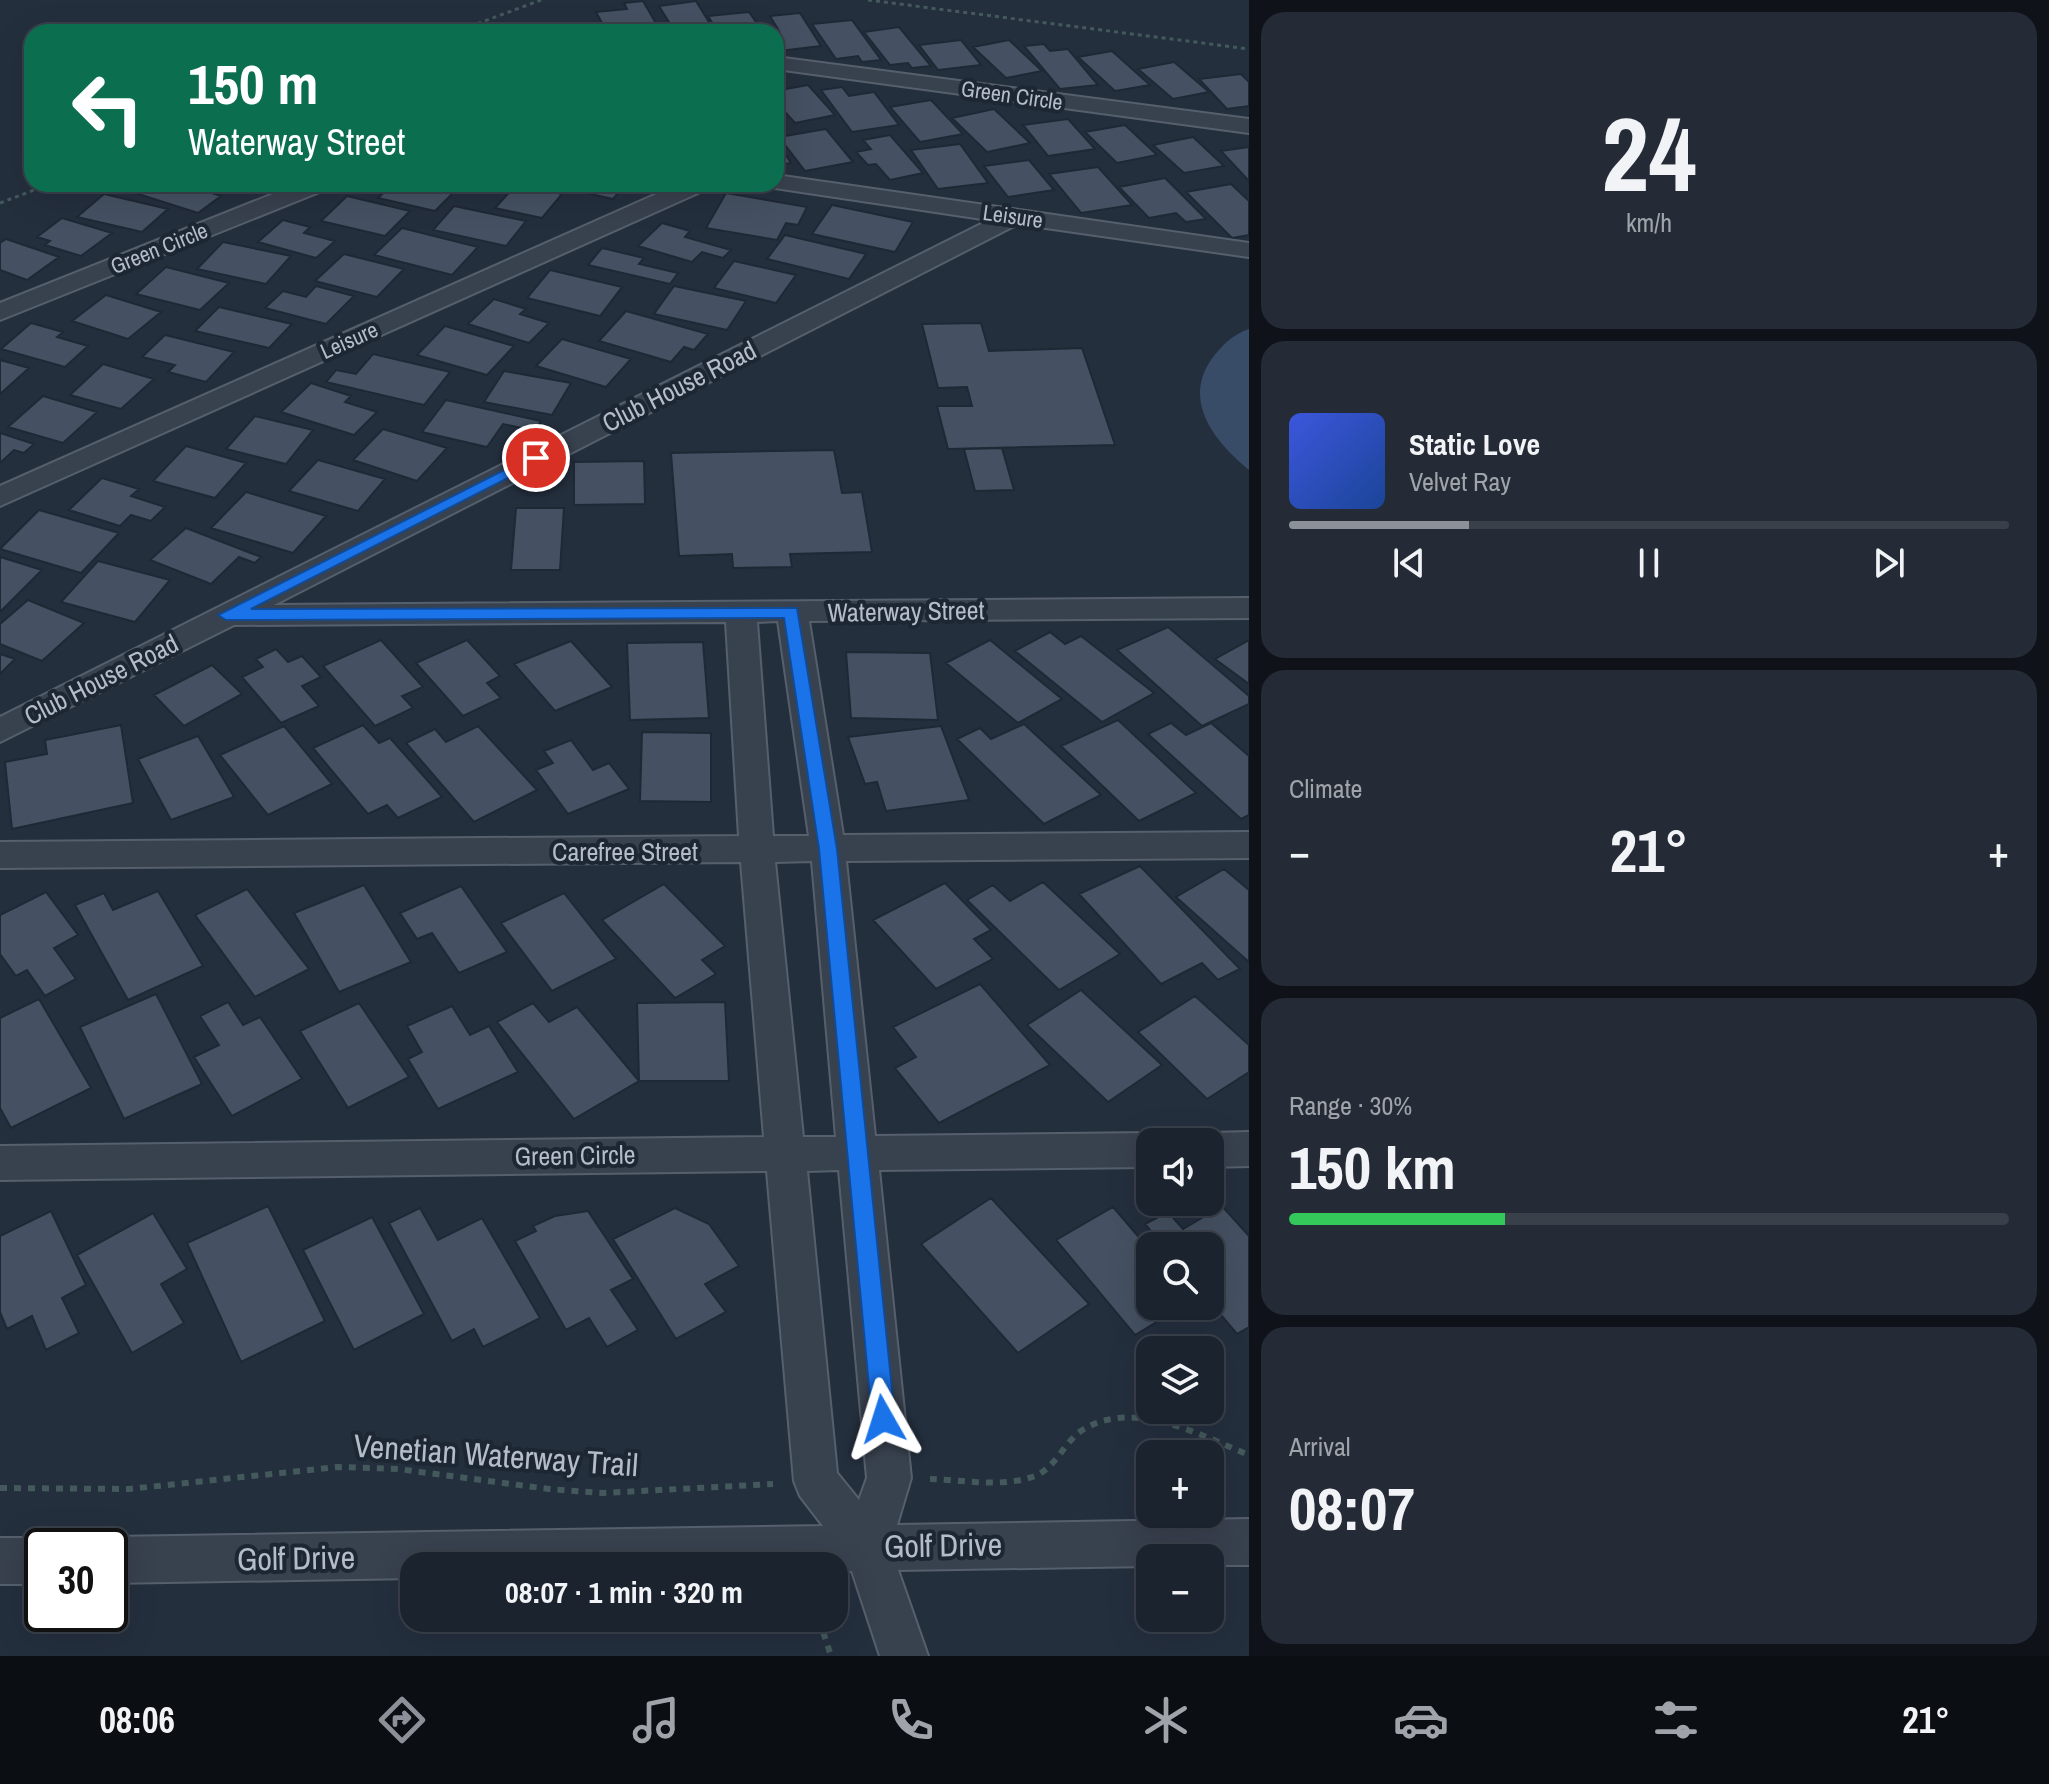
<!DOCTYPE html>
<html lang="en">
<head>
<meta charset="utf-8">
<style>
	:root { --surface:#1b232e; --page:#242b36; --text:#f1f3f6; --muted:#a0a4aa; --line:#39404a; --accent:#8c9099 }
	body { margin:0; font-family:"Archivo Narrow",sans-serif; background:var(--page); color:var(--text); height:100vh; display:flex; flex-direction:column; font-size:30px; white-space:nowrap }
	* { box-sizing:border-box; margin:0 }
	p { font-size:26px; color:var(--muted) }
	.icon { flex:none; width:44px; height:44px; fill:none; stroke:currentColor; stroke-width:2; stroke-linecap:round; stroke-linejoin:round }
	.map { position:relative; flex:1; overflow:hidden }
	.drawer { display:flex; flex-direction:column; gap:12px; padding:12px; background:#0f1319; width:800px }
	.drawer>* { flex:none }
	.top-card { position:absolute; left:24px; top:24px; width:760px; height:168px; border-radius:24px; box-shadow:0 8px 32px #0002,0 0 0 2px var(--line); background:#0b6e4f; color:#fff; overflow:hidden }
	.controls { position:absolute; left:1136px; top:1128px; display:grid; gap:16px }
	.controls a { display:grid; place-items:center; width:88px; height:88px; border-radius:16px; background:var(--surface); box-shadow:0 8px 32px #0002,0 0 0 2px var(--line); font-size:40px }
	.speed { position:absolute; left:24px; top:1528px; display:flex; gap:16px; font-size:40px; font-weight:700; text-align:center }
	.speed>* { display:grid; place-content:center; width:104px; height:104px; border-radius:50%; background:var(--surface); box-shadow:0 8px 32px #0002,0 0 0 2px var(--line); line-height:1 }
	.speed .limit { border:4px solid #111; border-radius:12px; background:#fff; color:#111 }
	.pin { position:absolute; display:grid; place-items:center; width:68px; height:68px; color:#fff; margin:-34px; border:4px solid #fff; border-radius:50%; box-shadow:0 2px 8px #0007 }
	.me { position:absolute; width:88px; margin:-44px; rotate:354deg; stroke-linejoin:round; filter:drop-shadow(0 0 6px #0008) }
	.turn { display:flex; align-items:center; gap:28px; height:168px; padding:0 32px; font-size:36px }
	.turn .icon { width:104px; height:104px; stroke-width:2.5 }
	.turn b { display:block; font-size:56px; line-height:68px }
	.big { font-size:60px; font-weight:700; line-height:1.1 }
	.drawer .card { flex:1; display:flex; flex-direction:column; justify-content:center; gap:12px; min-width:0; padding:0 28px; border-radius:24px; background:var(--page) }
	.drawer .dial { align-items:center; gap:0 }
	.dial b { font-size:104px; line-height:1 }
	.song { display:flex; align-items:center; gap:24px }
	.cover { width:96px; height:96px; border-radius:12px; background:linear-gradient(135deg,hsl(230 70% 55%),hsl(220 70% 35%)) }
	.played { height:8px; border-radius:4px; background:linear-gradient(90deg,var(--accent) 25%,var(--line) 25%) }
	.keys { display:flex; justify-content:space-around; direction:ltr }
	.heat { display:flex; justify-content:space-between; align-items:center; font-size:44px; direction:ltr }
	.charge { height:12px; border-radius:6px; background:linear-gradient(90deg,#34c759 30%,var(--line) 0) }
	.trip { position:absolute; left:400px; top:1552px; width:448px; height:80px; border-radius:24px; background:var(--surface); box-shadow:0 8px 32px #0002,0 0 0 2px var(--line); font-weight:700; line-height:80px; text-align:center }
	.menu { display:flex; height:128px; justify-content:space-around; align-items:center; background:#0b0e12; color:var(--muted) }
	.menu .icon { width:56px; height:56px }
	.menu .current { color:var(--accent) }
	.menu b { font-size:36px; color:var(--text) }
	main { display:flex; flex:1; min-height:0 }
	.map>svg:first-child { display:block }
	.water { fill:#394c67 }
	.building { fill:#455162; stroke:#1f2835; stroke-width:2 }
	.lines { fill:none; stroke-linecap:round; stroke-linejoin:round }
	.minor-casing { stroke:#565f6c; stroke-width:4 }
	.path-far1 { stroke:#44595c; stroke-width:3; stroke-dasharray:4 4; stroke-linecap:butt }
	.path { stroke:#44595c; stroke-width:6; stroke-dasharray:7 7; stroke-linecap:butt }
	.minor { fill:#38414e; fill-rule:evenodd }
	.route { fill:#1a73e8; stroke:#114b97; stroke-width:2 }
	.labels { text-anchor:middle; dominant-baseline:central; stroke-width:8; stroke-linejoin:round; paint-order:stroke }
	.far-street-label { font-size:22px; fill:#b4bcc9; stroke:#1d2633 }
	.street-label { font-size:26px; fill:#b4bcc9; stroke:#1d2633 }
	.near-street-label { font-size:32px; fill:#b4bcc9; stroke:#1d2633 }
</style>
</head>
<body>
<main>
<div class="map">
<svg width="1249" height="1656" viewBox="0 0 1249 1656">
	<rect width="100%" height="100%" fill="#242f3e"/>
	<path class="water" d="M 1249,329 L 1249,470 C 1216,443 1182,402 1211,360 C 1220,347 1233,334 1249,329 Z"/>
	<path class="building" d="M 643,1 L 661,32 L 607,32 L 596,12 L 627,9 L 624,3 Z
		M 696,1 L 715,32 L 675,32 L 659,6 Z
		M 749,12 L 763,32 L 718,32 L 708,16 Z
		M 800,13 L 821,46 L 779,51 L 776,32 L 768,32 L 779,31 L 770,16 Z
		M 852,20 L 881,60 L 862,62 L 858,56 L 836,59 L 812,24 Z
		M 899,27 L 931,66 L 912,68 L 908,63 L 890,65 L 864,32 Z
		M 961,40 L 981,65 L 938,70 L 919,45 Z
		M 1009,40 L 1042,71 L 1006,78 L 973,47 Z
		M 1044,44 L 1050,51 L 1068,49 L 1098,85 L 1060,89 L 1024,46 Z
		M 1112,51 L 1150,85 L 1115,91 L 1078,57 Z
		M 1174,62 L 1209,92 L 1173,99 L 1138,69 Z
		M 1241,74 L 1249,82 L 1249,106 L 1227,109 L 1199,79 Z
		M 776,82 L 786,89 L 808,85 L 835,115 L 795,123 L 776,102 Z
		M 842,87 L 849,96 L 874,92 L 899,125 L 852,132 L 821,90 Z
		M 931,100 L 963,134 L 920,142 L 890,107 Z
		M 994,109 L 1030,143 L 987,152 L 952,118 Z
		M 1068,119 L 1095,149 L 1048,156 L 1023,125 Z
		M 1125,125 L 1157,155 L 1117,163 L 1085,132 Z
		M 826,129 L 853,162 L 805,171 L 779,137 Z
		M 890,135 L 923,173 L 890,180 L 876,164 L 868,165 L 856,152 L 871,149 L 863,140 Z
		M 1193,137 L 1224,166 L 1184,173 L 1153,145 Z
		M 776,140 L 791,163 L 776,165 Z
		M 960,144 L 988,183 L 938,189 L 911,150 Z
		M 1249,147 L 1249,181 L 1221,151 Z
		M 1029,160 L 1054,190 L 1008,197 L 984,166 Z
		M 1098,167 L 1132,205 L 1081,213 L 1049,174 Z
		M 1165,178 L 1206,219 L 1186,222 L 1176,213 L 1149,218 L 1119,187 Z
		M 147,184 L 184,184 L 221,196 L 198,213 L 135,193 Z
		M 213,184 L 258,184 L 248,193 Z
		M 393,184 L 452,184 L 460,186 L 435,211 L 378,198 Z
		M 517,184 L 562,194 L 542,218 L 495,208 Z
		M 546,184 L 625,184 L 613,199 Z
		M 1231,184 L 1249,201 L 1249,235 L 1232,238 L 1186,192 Z
		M 726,193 L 807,207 L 798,225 L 786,223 L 777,240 L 706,228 Z
		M 104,194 L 168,209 L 142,232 L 77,217 Z
		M 347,196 L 410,211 L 385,236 L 321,221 Z
		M 832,205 L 913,222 L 895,252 L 812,234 Z
		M 454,206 L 526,221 L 506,246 L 433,230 Z
		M 62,218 L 112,233 L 81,256 L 45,245 L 50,241 L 37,237 Z
		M 283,220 L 310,227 L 304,233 L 335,241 L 316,258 L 258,242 Z
		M 662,223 L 690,231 L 685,237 L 731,250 L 723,258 L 702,252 L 692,262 L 638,246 Z
		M 402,228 L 478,247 L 452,275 L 374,255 Z
		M 785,235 L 866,254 L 849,279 L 767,259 Z
		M 6,239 L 59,257 L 27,280 L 0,270 L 0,243 Z
		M 223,242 L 291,256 L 266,284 L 197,269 Z
		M 602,248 L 644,258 L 639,264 L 678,273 L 670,284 L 588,265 Z
		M 344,254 L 404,269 L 377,297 L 315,281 Z
		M 734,261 L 796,275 L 776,303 L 714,288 Z
		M 166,267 L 229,283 L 200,310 L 136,294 Z
		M 550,270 L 622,287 L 600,316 L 527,298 Z
		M 316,286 L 354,296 L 326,324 L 265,308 L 283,291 L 306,297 Z
		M 674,286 L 746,301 L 727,330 L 654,314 Z
		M 106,295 L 161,312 L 128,339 L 72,321 Z
		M 494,299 L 526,309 L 520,314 L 549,323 L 529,343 L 468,324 Z
		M 219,307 L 292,324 L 269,348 L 195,331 Z
		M 626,311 L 708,334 L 694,350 L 684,347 L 671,362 L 599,341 Z
		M 31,323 L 63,332 L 57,337 L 88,346 L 65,367 L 1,349 Z
		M 981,323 L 989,351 L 1082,348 L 1115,445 L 948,449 L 937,406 L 972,406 L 967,387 L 938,388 L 922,324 Z
		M 445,326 L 514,346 L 487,375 L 417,355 Z
		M 165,335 L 234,352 L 206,382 L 168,372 L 175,365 L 142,357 Z
		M 562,339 L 631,359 L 606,387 L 536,366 Z
		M 373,354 L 450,372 L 424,405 L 326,382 L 336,370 L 356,374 Z
		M 0,360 L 29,368 L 0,394 Z
		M 103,364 L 154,379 L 121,409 L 70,395 Z
		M 504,371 L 571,383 L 552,415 L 484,402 Z
		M 311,383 L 351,396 L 345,402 L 377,412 L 354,435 L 281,412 Z
		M 43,396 L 97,412 L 63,443 L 8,427 Z
		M 446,400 L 541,421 L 535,431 L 503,424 L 487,447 L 422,432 Z
		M 255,416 L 313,430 L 286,464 L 226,449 Z
		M 383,429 L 447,448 L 417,481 L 353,460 Z
		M 0,433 L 34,444 L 24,453 L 14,450 L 0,463 Z
		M 186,446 L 246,463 L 215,498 L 153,481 Z
		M 1002,448 L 1014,490 L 975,491 L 964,449 Z
		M 834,450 L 842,493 L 862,492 L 872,552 L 790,554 L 792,567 L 733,568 L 732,554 L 679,556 L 671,453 Z
		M 318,460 L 385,479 L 358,511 L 289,491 Z
		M 644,461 L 645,504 L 574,505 L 574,462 Z
		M 102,478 L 139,489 L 131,496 L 165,507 L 151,521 L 131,515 L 120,526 L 69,510 Z
		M 246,492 L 326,516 L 293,553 L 211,528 Z
		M 516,508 L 564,508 L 560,570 L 511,570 Z
		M 39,510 L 119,533 L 81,573 L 0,549 Z
		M 186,528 L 261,557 L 255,563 L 239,557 L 211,584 L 150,560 Z
		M 0,557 L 42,570 L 1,611 L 0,610 Z
		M 98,561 L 170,580 L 135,622 L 61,602 Z
		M 28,600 L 84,623 L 42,661 L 0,644 L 0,624 Z
		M 1168,627 L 1249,696 L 1249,704 L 1202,726 L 1117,650 Z
		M 1050,632 L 1065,644 L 1081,636 L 1154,693 L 1102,722 L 1015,651 Z
		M 381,640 L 423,687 L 402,696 L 413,708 L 375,726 L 323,666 Z
		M 467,640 L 500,676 L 487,683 L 501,698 L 463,716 L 416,663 Z
		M 990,640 L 1062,699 L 1018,723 L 946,663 Z
		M 1249,640 L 1249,684 L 1215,659 Z
		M 571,641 L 612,687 L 555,711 L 514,664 Z
		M 703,642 L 709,718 L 630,720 L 627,643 Z
		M 276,649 L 288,662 L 302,656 L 321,677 L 302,686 L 319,706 L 281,723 L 242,677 L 263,667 L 256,659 Z
		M 846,652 L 930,653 L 938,720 L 851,718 Z
		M 0,654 L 15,659 L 0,674 Z
		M 212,665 L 242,694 L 184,726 L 154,695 Z
		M 1118,720 L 1196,793 L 1139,821 L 1061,746 Z
		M 1171,723 L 1186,735 L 1211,723 L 1249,756 L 1249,815 L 1241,819 L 1148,734 Z
		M 1024,724 L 1101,795 L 1044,824 L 957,739 L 980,728 L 991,739 Z
		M 121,725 L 133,803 L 12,829 L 5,762 L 47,754 L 45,740 Z
		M 363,725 L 379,743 L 390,738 L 442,797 L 398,818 L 387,805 L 368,814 L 313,748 Z
		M 284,726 L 332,784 L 268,815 L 220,755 Z
		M 478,726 L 537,790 L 474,822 L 406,743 L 435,729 L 446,742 Z
		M 941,726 L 969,800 L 886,811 L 877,782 L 865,784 L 848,737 Z
		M 642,732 L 711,733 L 711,802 L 640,801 Z
		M 198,736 L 234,797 L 171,820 L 138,759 Z
		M 571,740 L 593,770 L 609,763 L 629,789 L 568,814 L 536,770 L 553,763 L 544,751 Z
		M 1140,866 L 1240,969 L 1218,980 L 1202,963 L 1161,984 L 1079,894 Z
		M 1224,869 L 1249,890 L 1249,962 L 1176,897 Z
		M 1043,882 L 1120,954 L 1059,990 L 967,900 L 993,885 L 1010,901 Z
		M 945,883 L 991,930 L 974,939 L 993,959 L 936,989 L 873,920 Z
		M 664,884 L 725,946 L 702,960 L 716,974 L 675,998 L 602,920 Z
		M 364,885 L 411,962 L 339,992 L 294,913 Z
		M 461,886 L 507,952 L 459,973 L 432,933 L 417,939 L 400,913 Z
		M 247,889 L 309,969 L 255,997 L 195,915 Z
		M 158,891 L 203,966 L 128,1000 L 75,905 L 104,893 L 113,910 Z
		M 46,892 L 78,935 L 54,948 L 76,979 L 45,996 L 27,970 L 16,976 L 0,954 L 0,915 Z
		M 564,893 L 616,959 L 552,991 L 501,923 Z
		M 980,984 L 1050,1065 L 939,1123 L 895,1068 L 916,1057 L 893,1027 Z
		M 1081,990 L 1162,1065 L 1108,1102 L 1027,1025 Z
		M 156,994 L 202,1084 L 124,1119 L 80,1027 Z
		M 1195,996 L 1249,1045 L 1249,1072 L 1207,1099 L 1138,1032 Z
		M 39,999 L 91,1088 L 11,1128 L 0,1108 L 0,1018 Z
		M 228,1002 L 243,1025 L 260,1017 L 302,1079 L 232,1116 L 194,1057 L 219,1045 L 200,1016 Z
		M 725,1002 L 729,1081 L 639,1081 L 637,1003 Z
		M 359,1003 L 409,1077 L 348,1108 L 300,1031 Z
		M 533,1003 L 549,1022 L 577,1007 L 639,1081 L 574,1119 L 497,1022 Z
		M 452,1006 L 470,1035 L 489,1026 L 518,1072 L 438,1109 L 408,1059 L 422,1052 L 407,1026 Z
		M 991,1198 L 1089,1304 L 1018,1353 L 921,1244 Z
		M 268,1206 L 325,1321 L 241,1362 L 187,1243 Z
		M 1222,1206 L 1249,1236 L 1249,1327 L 1237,1334 L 1210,1302 L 1210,1246 L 1163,1246 L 1145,1224 L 1168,1212 L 1183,1229 Z
		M 1113,1207 L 1150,1250 L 1150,1306 L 1183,1306 L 1135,1335 L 1056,1240 Z
		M 420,1208 L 438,1240 L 482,1218 L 540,1318 L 483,1347 L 474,1329 L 452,1341 L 389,1223 Z
		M 675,1208 L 709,1224 L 739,1266 L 705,1284 L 726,1312 L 676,1339 L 613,1239 Z
		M 51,1211 L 86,1285 L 62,1298 L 79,1333 L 46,1350 L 32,1316 L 7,1329 L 0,1312 L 0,1236 Z
		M 588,1211 L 633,1279 L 611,1290 L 638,1330 L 607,1347 L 589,1318 L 566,1330 L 515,1241 L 536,1231 L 533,1226 L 555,1216 Z
		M 153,1213 L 187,1269 L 161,1284 L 184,1323 L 132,1353 L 77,1255 Z
		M 372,1217 L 424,1314 L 354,1350 L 303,1250 Z"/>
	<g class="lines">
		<g class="minor-casing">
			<path id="minor" d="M 776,57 L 1249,119 L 1249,133 L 776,69 Z
				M 776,175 L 1249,243 L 1249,257 L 1018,224 L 274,605 L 1249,598 L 1249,618 L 809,621 L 843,835 L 1249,832 L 1249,858 L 846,861 L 875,1136 L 1150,1133 L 1164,1138 L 1166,1142 L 1150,1142 L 1150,1167 L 879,1170 L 911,1478 L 897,1525 L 1249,1519 L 1249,1565 L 1210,1565 L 1210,1558 L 1150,1558 L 1150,1566 L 898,1570 L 928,1656 L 880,1656 L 852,1571 L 834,1571 L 834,1566 L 414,1566 L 414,1578 L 110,1583 L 110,1546 L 93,1546 L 110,1537 L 823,1526 L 800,1496 L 794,1481 L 767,1171 L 0,1180 L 0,1146 L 764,1137 L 741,862 L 0,868 L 0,842 L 739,836 L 726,622 L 234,625 L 0,742 L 0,717 L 989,220 L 768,187 L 766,184 L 776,184 ZM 778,621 L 809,836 L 773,836 L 757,622 ZM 812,861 L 836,1137 L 803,1137 L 775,862 ZM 839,1170 L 867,1478 L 859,1500 L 837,1473 L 807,1171 Z
				M 298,184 L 331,184 L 327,189 L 0,320 L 0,303 Z
				M 679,184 L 711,184 L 707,189 L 0,506 L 0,486 Z
				M 1249,1132 L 1249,1166 L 1210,1167 L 1210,1142 L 1194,1142 L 1196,1138 L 1210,1133 Z
				M 0,1538 L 42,1538 L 58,1545 L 42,1546 L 42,1584 L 0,1584 Z"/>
		</g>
		<path class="path-far1" d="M 868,0 L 1249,49
			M 455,32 L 541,0
			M 0,203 L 50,184"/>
		<path class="path" d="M 930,1479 C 963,1480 1003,1488 1035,1476 C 1057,1467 1064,1441 1084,1429 C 1135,1399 1200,1435 1249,1455
			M 0,1488 L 129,1489 L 338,1467 L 398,1469 L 549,1489 L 603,1493 L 773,1484
			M 819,1619 L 831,1656
			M 466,1627 L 819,1620"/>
		<use href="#minor" class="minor"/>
	</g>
	<path class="route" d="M 536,454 L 541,455 L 541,461 L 251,609 L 797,608 L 837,849 L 895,1419 L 892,1427 L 883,1430 L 875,1427 L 872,1419 L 819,849 L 784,618 L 226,620 L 218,615 Z"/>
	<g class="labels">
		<g class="far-street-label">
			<text transform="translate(1012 95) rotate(8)">Green Circle</text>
			<text transform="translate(1013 216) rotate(8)">Leisure</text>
			<text transform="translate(159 248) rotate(-22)">Green Circle</text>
			<text transform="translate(349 340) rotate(-24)">Leisure</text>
		</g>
		<g class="street-label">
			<text transform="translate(679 386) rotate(-27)">Club House Road</text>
			<text transform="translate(906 611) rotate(-1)">Waterway Street</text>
			<text transform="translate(101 679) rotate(-27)">Club House Road</text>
			<text x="625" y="851">Carefree Street</text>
			<text transform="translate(575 1155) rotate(-1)">Green Circle</text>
		</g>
		<g class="near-street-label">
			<text transform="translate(496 1455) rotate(4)">Venetian Waterway Trail</text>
			<text transform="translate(943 1545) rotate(-1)">Golf Drive</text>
			<text transform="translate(296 1558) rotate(-1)">Golf Drive</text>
		</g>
	</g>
</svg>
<div class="controls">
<a><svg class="icon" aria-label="sound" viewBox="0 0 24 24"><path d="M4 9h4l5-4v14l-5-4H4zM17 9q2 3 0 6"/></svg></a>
<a><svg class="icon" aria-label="search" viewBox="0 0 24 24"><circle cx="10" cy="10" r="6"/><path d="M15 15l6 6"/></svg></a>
<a><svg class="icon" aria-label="layers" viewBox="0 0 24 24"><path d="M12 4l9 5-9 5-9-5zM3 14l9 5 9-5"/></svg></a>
<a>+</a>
<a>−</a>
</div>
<div class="speed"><div class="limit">30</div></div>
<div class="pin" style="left:536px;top:458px;background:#d93025"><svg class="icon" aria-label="arrive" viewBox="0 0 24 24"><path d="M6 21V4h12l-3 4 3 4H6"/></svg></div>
<svg class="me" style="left:883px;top:1419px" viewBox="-20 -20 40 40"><path d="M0-17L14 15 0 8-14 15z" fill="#1a73e8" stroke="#fff" stroke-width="4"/></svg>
<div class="trip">08:07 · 1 min · 320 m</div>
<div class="top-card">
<div class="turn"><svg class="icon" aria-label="left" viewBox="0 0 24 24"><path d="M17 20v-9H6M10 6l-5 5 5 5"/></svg><div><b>150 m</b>Waterway Street</div></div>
</div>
</div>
<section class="drawer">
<div class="card dial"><b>24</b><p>km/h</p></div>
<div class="card">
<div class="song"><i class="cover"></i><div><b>Static Love</b><p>Velvet Ray</p></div></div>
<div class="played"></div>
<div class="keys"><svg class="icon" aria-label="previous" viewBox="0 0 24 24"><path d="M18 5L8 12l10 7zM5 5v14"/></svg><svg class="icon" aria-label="pause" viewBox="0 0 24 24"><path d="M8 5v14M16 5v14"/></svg><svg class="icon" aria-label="next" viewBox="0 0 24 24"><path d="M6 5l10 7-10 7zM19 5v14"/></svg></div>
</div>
<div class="card"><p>Climate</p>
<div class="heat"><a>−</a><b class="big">21°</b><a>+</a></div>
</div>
<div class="card"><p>Range · 30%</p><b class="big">150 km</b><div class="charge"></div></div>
<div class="card"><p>Arrival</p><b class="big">08:07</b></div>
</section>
</main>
<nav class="menu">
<b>08:06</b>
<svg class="icon current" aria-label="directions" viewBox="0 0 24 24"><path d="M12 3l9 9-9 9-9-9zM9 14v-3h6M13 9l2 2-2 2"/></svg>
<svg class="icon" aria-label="music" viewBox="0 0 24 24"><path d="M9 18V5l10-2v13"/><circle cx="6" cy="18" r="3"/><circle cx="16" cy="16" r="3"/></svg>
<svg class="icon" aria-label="phone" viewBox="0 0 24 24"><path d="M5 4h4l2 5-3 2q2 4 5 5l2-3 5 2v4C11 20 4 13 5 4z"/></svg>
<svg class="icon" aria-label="climate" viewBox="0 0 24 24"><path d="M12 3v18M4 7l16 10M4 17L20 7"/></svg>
<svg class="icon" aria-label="car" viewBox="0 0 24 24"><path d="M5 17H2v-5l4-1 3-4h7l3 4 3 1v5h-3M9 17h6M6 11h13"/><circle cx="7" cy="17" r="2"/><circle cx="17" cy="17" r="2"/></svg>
<svg class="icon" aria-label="filters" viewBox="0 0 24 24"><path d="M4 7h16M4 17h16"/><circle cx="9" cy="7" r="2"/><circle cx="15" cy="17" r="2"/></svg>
<b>21°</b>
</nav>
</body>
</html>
